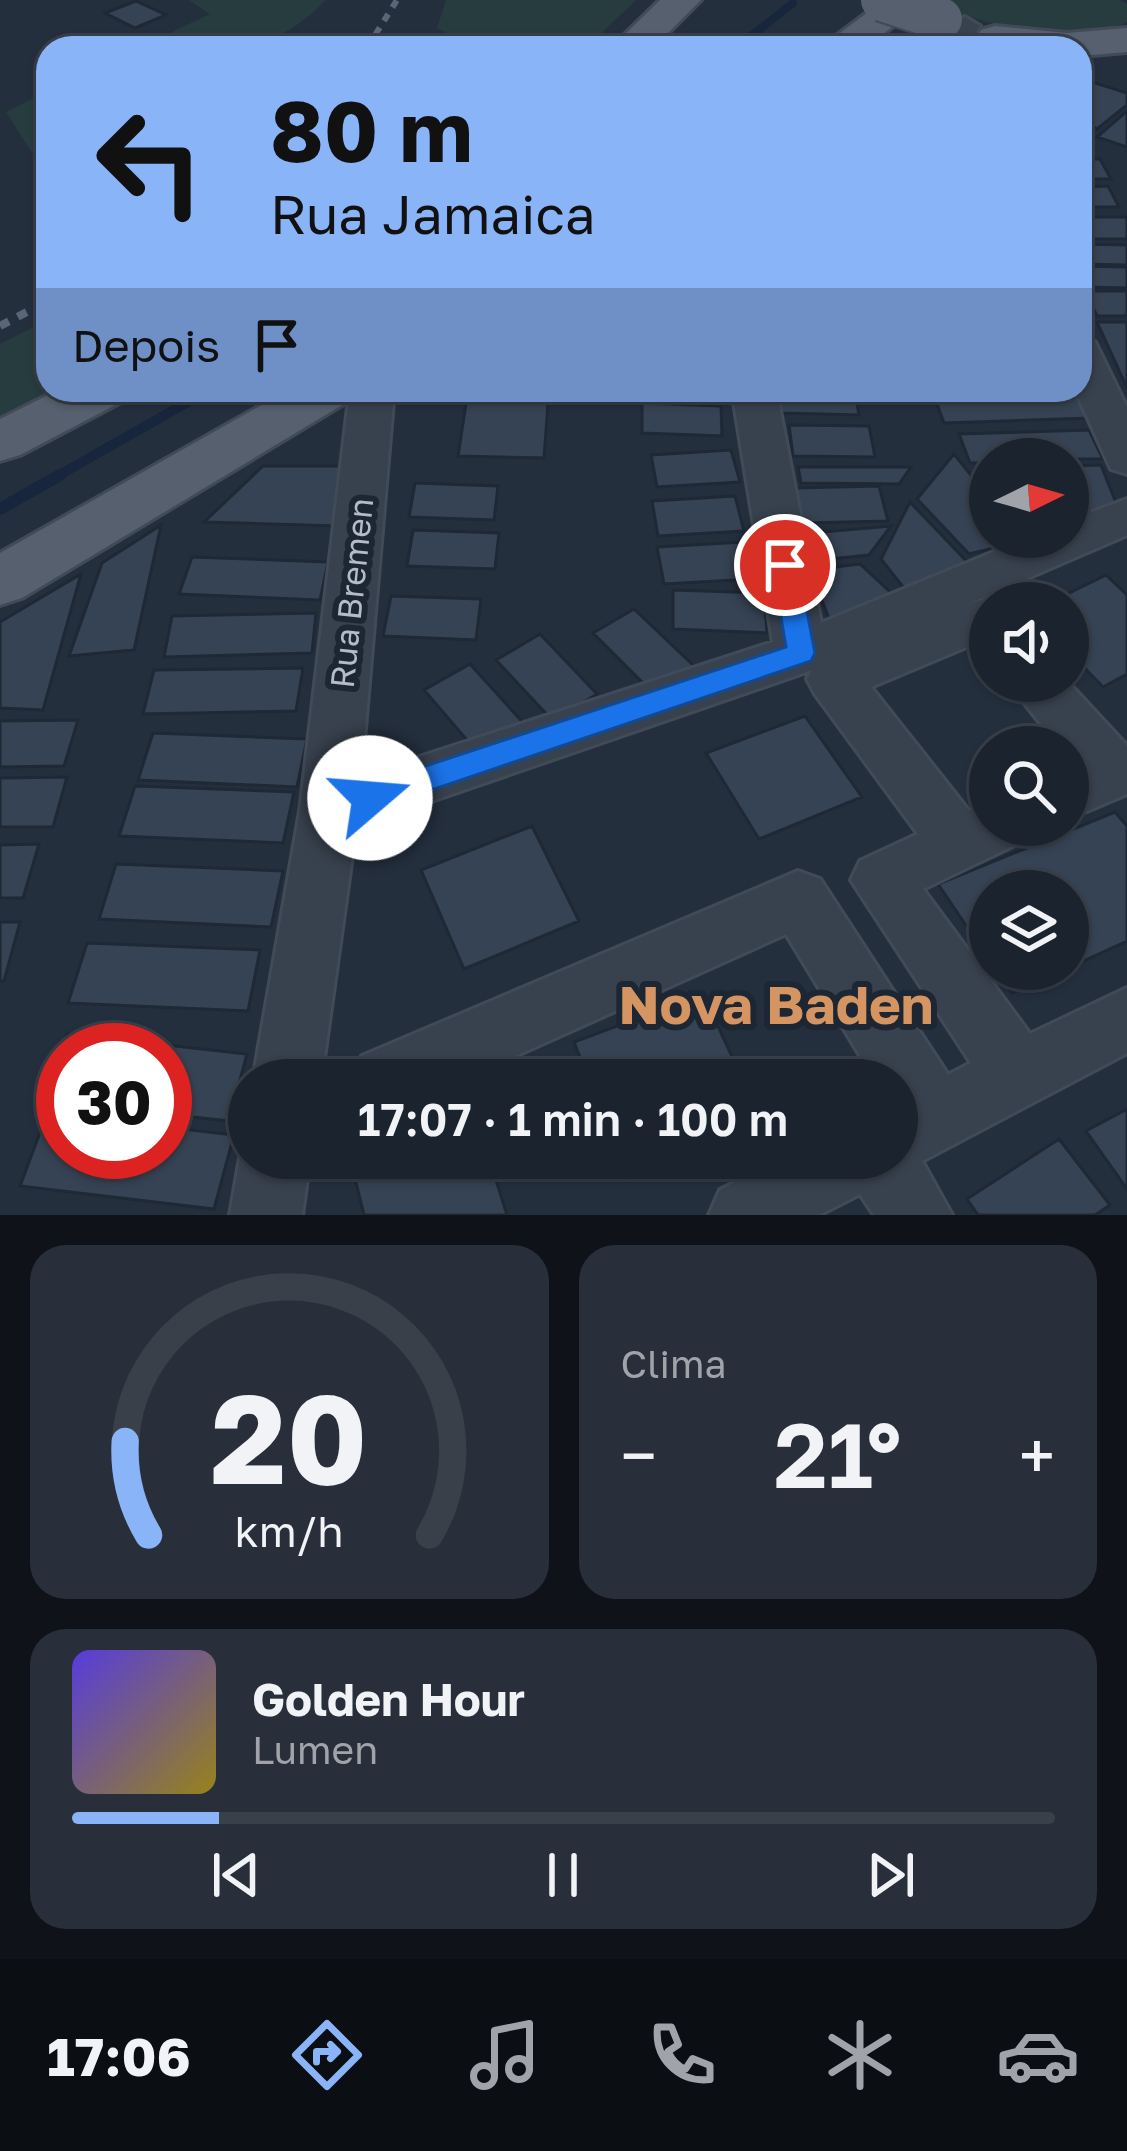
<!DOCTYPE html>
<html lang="pt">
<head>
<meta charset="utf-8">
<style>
	:root { --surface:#1b232e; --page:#282f3a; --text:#f1f3f6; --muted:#a0a4aa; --line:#39404a; --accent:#8ab4f8 }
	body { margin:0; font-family:"Golos Text",sans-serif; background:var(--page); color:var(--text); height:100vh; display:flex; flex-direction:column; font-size:45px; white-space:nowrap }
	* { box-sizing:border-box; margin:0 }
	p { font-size:39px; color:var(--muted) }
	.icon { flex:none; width:66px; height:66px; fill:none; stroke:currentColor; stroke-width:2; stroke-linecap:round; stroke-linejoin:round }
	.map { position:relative; height:1215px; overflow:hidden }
	.details { display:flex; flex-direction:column; gap:30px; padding:30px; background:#0f1319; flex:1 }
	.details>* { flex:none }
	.guide { position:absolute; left:36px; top:36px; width:1056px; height:366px; border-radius:36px; box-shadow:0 3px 9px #0004,0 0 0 3px var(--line); background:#8ab4f8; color:#111; overflow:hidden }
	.needle { width:78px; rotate:85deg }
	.buttons { position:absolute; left:969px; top:438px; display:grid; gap:24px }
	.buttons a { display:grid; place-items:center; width:120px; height:120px; border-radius:50%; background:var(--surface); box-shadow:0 3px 9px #0004,0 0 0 3px var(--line); font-size:60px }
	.speed { position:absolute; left:36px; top:1023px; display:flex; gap:24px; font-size:60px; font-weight:700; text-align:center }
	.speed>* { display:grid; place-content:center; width:156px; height:156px; border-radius:50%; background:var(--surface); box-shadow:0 3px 9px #0004,0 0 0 3px var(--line); line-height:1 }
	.speed .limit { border:18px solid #d22; background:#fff; color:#111 }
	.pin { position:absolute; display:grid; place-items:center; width:102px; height:102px; color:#fff; margin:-51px; border:6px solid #fff; border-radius:50%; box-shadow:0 3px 12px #0007 }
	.me { position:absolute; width:132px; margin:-66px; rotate:72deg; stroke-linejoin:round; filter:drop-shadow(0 0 9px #0008) }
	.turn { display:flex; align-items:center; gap:42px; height:252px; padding:0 36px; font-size:54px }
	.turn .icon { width:156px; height:156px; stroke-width:2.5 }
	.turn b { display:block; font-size:84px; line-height:102px }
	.then { display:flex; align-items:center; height:114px; padding:0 36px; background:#0003; gap:24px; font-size:45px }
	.big { font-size:90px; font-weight:600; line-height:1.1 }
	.details .card { flex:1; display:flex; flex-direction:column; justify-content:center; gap:18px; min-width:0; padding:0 42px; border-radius:36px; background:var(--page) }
	.details .dial { align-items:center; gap:0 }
	.dial svg { height:312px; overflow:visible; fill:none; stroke:var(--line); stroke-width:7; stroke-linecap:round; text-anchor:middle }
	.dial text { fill:var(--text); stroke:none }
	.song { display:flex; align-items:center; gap:36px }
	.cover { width:144px; height:144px; border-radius:18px; background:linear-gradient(135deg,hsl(250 70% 55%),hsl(50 70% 35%)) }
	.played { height:12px; border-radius:6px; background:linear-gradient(90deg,var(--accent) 15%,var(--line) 15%) }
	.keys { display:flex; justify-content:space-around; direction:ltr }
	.heat { display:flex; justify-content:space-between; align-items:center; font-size:66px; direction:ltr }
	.details .tiles { flex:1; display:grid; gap:30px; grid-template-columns:1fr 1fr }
	.card:last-child { grid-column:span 2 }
	.trip { position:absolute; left:228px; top:1059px; width:690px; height:120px; border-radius:60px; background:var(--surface); box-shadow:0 3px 9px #0004,0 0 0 3px var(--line); font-weight:600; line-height:120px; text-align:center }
	.tab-bar { display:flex; height:192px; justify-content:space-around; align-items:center; background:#0b0e12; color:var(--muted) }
	.tab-bar .icon { width:84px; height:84px }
	.tab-bar .on { color:var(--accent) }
	.tab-bar b { font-size:54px; color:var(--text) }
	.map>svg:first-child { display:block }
	.green { fill:#263c3f }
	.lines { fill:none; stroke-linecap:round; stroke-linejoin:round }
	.stream-far2 { stroke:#17263c; stroke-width:8 }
	.stream-far1 { stroke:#17263c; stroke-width:10 }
	.stream { stroke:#17263c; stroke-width:12 }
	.building { fill:#364354; stroke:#1f2835; stroke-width:3 }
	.minor-casing { stroke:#414a57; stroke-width:6 }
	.major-casing { stroke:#414a57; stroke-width:6 }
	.minor { fill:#38414e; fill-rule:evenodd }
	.major { fill:#56606e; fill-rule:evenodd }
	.rail-far1 { stroke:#5a6575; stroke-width:6; stroke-dasharray:8 8; stroke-linecap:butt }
	.rail { stroke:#5a6575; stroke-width:8; stroke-dasharray:10 10; stroke-linecap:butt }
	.major-bridge-casing { stroke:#414a57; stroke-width:46; stroke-linecap:butt }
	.major-bridge { stroke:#56606e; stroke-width:42 }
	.route { fill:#1a73e8; stroke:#114b97; stroke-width:3 }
	.labels { text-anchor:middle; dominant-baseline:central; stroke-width:12; stroke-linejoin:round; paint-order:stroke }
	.street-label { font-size:33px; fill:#b4bcc9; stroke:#1d2633 }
	.near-district-label { font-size:54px; font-weight:bold; fill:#d59563; stroke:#1d2633 }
</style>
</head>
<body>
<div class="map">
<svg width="1127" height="1215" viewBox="0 0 1127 1215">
	<rect width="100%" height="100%" fill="#242f3e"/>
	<path class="green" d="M 189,0 L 326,0 C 267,61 216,48 138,48 L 210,14 Z
		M 446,0 L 636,0 L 586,48 L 477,48 L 437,28 Z
		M 941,0 L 1120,0 L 1127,4 L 1127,22 C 1065,52 995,25 935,5 Z
		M 48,91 L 48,149 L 34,156 L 6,112 Z
		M 48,320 L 48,390 L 53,390 L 0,417 L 0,344 Z"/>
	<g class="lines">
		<path class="stream-far2" d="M 736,48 L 793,3"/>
		<path class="stream-far1" d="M 54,478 L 209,390"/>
		<path class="stream" d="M 0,509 L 60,475"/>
	</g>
	<path class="building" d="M 136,1 L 166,15 L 135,28 L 105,13 Z
		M 1080,78 L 1127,93 L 1127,105 L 1097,129 L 1080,118 Z
		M 1127,111 L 1127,147 L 1097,137 Z
		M 1080,159 L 1100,159 L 1111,179 L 1080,179 Z
		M 1108,186 L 1119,207 L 1080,207 L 1080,187 Z
		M 1080,217 L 1127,217 L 1127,239 L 1080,239 Z
		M 1080,244 L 1127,245 L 1127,265 L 1080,264 Z
		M 1080,266 L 1127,267 L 1127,288 L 1084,287 Z
		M 1085,291 L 1127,291 L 1127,316 L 1097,316 Z
		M 1097,322 L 1127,322 L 1127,388 Z
		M 468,390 L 549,390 L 544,458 L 458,456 Z
		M 639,390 L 717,390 L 718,403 L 639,400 Z
		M 777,390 L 855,390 L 859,415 L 780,413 Z
		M 1078,390 L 1091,418 L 944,423 L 934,396 Z
		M 642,403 L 721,406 L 722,436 L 642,433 Z
		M 789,425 L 869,426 L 875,457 L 793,456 Z
		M 1089,430 L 1103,459 L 990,459 L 990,463 L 970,463 L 959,434 Z
		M 731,450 L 740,482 L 657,487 L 651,455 Z
		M 954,454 L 990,499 L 990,537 L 1019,537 L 1023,541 L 969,554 L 917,499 Z
		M 1101,465 L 1116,503 L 1068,524 L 1068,466 Z
		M 263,466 L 351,466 L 339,526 L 204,522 Z
		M 798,467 L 911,467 L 899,484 L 801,483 Z
		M 415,483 L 498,486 L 494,520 L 409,517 Z
		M 879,486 L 888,521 L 803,523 L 795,488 Z
		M 735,496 L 744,531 L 658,536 L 652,501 Z
		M 910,502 L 972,567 L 907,592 L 881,559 Z
		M 161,525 L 134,650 L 69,656 L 102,563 Z
		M 891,526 L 869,555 L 820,560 L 811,533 Z
		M 413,530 L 499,533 L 495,569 L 407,566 Z
		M 744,542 L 753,579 L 664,584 L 657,547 Z
		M 192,557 L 328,562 L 320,600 L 179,594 Z
		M 860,564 L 901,602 L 830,621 L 810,570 Z
		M 81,574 L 43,710 L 0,708 L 0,622 Z
		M 1106,575 L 1127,595 L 1127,674 L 1103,687 L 1068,651 L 1068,603 L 1049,603 Z
		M 673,590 L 764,593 L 767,633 L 673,629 Z
		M 391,596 L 481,599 L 476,640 L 383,636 Z
		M 634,609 L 694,666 L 653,693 L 593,633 Z
		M 316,613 L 312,653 L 164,657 L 172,616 Z
		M 540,634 L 597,694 L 553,721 L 496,660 Z
		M 470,664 L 526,726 L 479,754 L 424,690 Z
		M 303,668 L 296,711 L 143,714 L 154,670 Z
		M 805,716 L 862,797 L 759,839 L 706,753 Z
		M 78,720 L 64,766 L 0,767 L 0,721 Z
		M 153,733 L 307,739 L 297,787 L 138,780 Z
		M 67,777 L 53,827 L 0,827 L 0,778 Z
		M 135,786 L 294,792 L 283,843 L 119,836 Z
		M 1115,812 L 1127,826 L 1127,941 L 1068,968 L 1068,891 L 990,891 L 990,961 L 938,884 Z
		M 532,826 L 579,921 L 464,969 L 421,870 Z
		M 39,844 L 23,898 L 0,898 L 0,845 Z
		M 116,864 L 283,871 L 271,927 L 99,919 Z
		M 0,922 L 20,922 L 4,981 L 0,981 Z
		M 87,943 L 260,950 L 248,1011 L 68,1003 Z
		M 996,969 L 1065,969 L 1012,993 Z
		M 703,994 L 743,1080 L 589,1080 L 574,1042 Z
		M 67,1034 L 247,1054 L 229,1121 L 165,1114 L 165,1050 L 63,1050 L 63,1102 L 42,1100 Z
		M 1127,1109 L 1127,1189 L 1086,1131 Z
		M 47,1114 L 63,1116 L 63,1152 L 165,1152 L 165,1127 L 234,1135 L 214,1209 L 20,1186 Z
		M 1059,1139 L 1110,1205 L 1095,1215 L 978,1215 L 967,1199 Z
		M 350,1158 L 489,1158 L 507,1215 L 364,1215 Z
		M 620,1158 L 686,1158 L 629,1181 Z"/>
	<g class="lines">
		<g class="minor-casing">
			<path id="minor" d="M 965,17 L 980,26 L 963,48 L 931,48 C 930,34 951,20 965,17 Z
				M 1080,338 L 1095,342 L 1127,408 L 1127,474 L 1111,469 L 1075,390 L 1080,390 Z
				M 350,390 L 394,390 L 361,776 L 773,642 L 732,390 L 776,390 L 821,623 L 1030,537 L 1068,537 L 1068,521 L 1127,499 L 1127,535 L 963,606 L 980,600 L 990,604 L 990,652 L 971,645 L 871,687 L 969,811 L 990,803 L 990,825 L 1027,825 L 1019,843 L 923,889 L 1030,1034 L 1127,988 L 1127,1053 L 922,1161 L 952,1215 L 874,1215 L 860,1194 L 819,1215 L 709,1215 L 720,1190 L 782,1158 L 897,1158 L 897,1080 L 875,1080 L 786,934 L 462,1080 L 352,1080 L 362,1056 L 798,871 L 820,879 L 948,1075 L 971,1063 L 851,880 L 860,861 L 918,834 L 815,694 L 807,679 L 812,670 L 356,827 L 321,1080 L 253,1080 L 300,811 Z
				M 1007,681 L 1067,681 L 1127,746 L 1127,794 L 1068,819 L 1068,769 L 1075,766 L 1068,757 L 1068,747 L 1059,747 Z
				M 249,1136 L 249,1158 L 310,1158 L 302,1215 L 230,1215 L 240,1158 Z"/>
		</g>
		<g class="major-casing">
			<path id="major" d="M 660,0 L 701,0 L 653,48 L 611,48 Z
				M 884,0 L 927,0 L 865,48 L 820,48 Z
				M 995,26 L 1067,33 L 1127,28 L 1127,52 L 1080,56 L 1080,48 L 981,46 L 976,38 L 981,30 Z
				M 58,390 L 129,390 L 121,402 L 20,455 L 0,461 L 0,419 Z
				M 288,390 L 355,390 L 347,402 L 22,598 L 0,605 L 0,553 Z"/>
		</g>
		<use href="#minor" class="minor"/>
		<use href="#major" class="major"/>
		<path class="rail-far1" d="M 367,48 L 397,0"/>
		<path class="rail" d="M 0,326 L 48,301"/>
		<g class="major-bridge-casing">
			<path id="major-bridge" d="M 882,0 L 941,19"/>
		</g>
		<use href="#major-bridge" class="major-bridge"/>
	</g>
	<path class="route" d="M 785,555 L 798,565 L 815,653 L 811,661 L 370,811 L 359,807 L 354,798 L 359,788 L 786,647 L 772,565 Z"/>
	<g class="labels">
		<g class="street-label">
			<text transform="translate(351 593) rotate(-84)">Rua Bremen</text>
		</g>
		<g class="near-district-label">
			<text x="776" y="1003">Nova Baden</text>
		</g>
	</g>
</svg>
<div class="buttons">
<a><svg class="needle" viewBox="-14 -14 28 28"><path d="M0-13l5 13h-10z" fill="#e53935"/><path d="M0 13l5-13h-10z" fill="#a0a4aa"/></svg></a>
<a><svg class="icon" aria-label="sound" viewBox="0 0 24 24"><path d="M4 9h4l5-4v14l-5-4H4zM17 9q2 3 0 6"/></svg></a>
<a><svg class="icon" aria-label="search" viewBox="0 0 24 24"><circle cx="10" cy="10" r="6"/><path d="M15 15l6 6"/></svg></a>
<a><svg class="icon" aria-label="layers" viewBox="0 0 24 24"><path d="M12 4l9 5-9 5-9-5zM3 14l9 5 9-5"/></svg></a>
</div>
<div class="speed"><div class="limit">30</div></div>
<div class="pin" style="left:785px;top:565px;background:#d93025"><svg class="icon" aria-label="arrive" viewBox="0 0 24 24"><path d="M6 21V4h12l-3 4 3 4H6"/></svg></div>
<svg class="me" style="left:370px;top:798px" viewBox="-20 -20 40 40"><circle r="19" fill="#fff"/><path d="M0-13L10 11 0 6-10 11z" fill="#1a73e8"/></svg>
<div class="trip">17:07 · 1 min · 100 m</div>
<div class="guide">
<div class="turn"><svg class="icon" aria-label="left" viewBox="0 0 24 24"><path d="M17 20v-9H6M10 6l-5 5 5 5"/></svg><div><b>80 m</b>Rua Jamaica</div></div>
<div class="then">Depois<svg class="icon" aria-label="arrive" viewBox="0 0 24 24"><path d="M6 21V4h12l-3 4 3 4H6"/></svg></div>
</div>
</div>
<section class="details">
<div class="tiles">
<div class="card dial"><svg viewBox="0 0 100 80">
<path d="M14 69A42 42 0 1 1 86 69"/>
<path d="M14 69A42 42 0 0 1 8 45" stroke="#8ab4f8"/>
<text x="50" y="56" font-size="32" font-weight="700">20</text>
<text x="50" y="72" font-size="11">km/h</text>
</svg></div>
<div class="card"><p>Clima</p>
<div class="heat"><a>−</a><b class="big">21°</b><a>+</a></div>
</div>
<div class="card">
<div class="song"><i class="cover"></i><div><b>Golden Hour</b><p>Lumen</p></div></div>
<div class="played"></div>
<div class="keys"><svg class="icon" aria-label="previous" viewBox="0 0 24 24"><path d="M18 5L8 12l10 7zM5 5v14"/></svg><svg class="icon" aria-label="pause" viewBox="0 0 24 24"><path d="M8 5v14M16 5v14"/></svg><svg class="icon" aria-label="next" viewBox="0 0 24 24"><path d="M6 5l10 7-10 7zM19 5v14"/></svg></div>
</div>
</div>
</section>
<nav class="tab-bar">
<b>17:06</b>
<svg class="icon on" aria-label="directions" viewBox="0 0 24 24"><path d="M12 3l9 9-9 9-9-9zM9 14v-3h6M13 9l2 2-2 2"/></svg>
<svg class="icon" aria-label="music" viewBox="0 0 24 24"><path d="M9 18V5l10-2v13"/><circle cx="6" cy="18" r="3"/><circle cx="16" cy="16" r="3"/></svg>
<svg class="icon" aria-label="phone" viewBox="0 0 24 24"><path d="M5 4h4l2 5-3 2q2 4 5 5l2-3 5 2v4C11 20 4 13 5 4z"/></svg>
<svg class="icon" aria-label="climate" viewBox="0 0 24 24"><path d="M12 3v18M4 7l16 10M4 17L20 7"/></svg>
<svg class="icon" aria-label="car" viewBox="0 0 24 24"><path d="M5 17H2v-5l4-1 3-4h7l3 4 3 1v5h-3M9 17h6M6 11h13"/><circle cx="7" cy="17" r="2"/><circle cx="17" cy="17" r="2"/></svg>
</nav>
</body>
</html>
